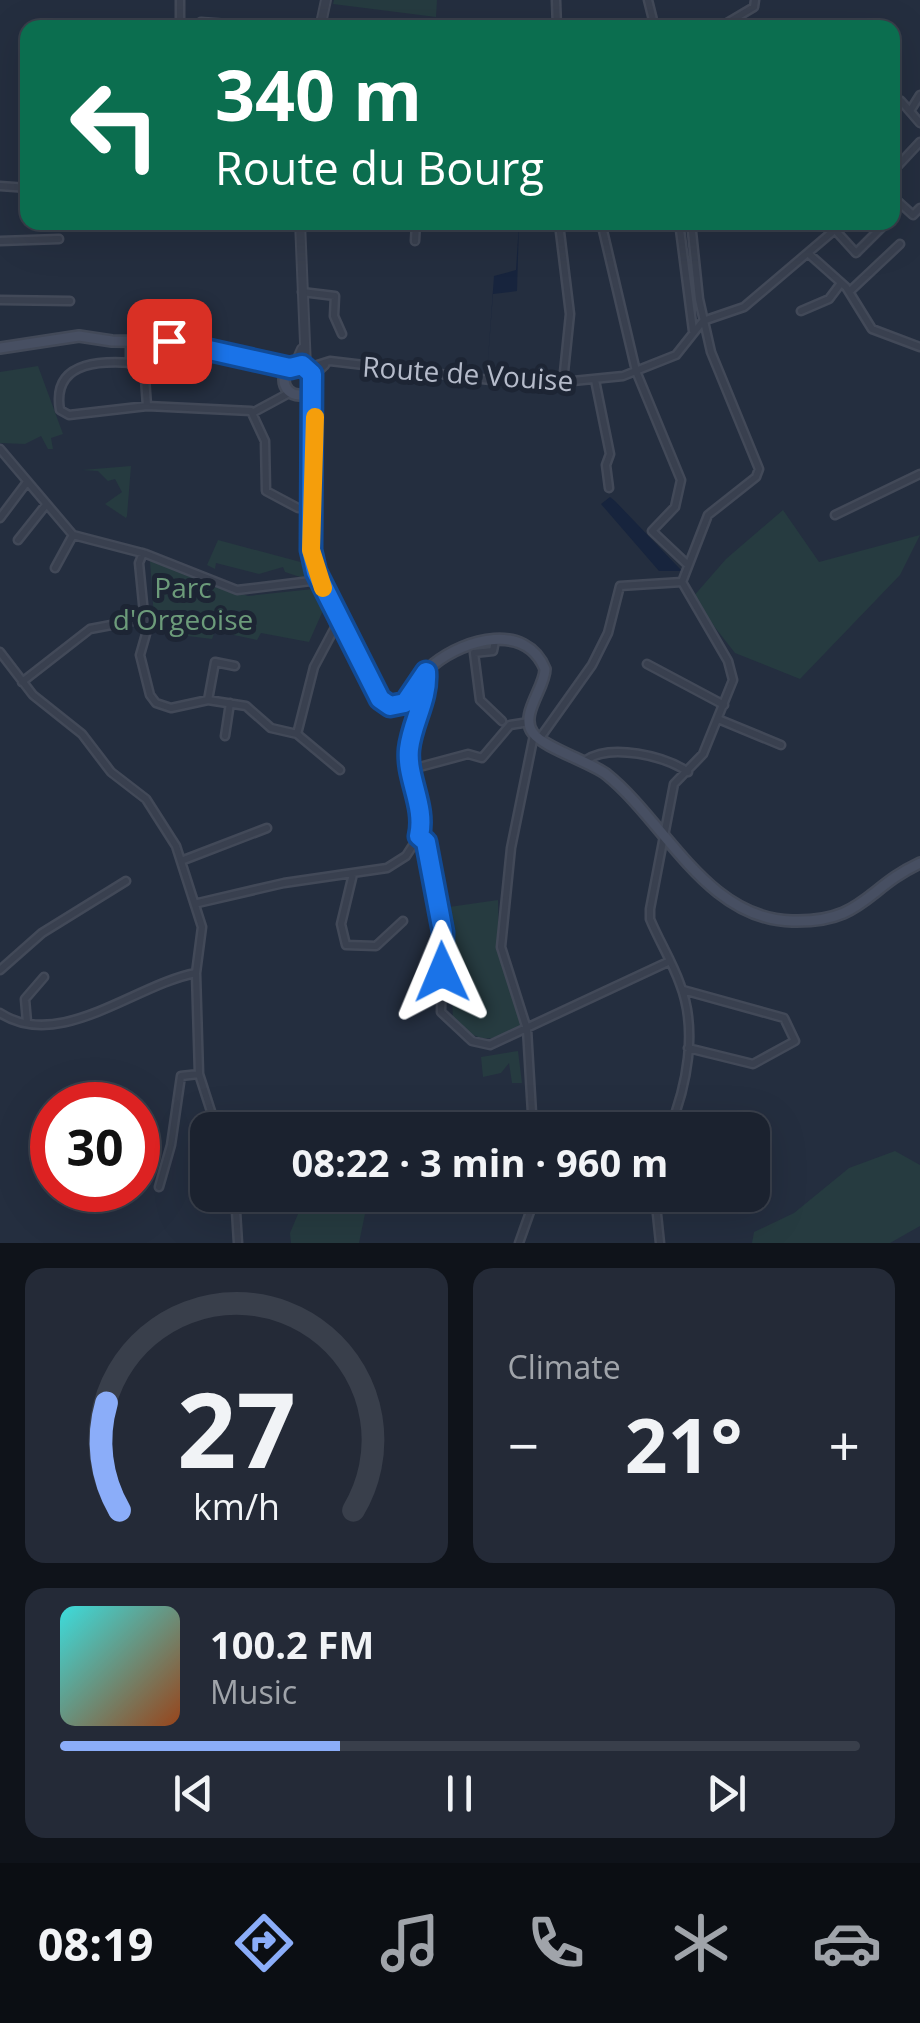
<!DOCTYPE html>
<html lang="en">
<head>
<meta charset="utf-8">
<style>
	:root { --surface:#1b222f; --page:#242a37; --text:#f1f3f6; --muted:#a0a4aa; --line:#393f4b; --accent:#8badf9 }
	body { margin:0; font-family:"Open Sans",sans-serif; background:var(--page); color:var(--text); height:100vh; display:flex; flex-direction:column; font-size:38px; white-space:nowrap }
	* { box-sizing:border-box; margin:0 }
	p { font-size:32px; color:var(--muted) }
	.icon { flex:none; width:55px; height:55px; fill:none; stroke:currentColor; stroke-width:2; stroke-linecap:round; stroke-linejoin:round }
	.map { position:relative; height:1243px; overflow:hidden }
	.drawer { display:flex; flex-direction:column; gap:25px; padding:25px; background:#0f131a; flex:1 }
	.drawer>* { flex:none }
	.top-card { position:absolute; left:20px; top:20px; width:880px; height:210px; border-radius:20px; box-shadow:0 10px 40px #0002,0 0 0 2px var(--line); background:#0b6e4f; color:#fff; overflow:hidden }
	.speed { position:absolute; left:30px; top:1082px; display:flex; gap:20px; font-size:50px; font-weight:700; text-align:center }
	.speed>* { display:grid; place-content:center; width:130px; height:130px; border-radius:50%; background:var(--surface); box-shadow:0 10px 40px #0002,0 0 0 2px var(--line); line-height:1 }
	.speed .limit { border:15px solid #d22; background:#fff; color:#111 }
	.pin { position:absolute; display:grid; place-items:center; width:85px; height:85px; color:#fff; margin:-42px; border-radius:20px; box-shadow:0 5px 15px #0006 }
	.me { position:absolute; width:110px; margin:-55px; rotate:359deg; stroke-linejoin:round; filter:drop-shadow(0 0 8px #0008) }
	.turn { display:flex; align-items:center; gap:35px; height:210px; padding:0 30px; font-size:45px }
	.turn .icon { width:130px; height:130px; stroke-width:2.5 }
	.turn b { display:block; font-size:70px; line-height:85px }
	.big { font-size:75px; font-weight:700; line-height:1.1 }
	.drawer .tile { flex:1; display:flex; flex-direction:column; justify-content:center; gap:15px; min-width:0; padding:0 35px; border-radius:20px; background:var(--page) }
	.drawer .dial { align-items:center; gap:0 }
	.dial svg { height:260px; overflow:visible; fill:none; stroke:var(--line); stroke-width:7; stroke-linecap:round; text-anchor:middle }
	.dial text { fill:var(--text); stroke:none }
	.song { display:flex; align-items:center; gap:30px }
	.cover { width:120px; height:120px; border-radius:15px; background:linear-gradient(135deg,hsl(180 70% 55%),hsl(20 70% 35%)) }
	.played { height:10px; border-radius:5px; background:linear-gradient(90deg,var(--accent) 35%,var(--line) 35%) }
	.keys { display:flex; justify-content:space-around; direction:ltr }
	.heat { display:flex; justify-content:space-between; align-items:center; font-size:55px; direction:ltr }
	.drawer .tiles { flex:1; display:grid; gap:25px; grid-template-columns:1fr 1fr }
	.tile:last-child { grid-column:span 2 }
	.trip { position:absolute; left:190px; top:1112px; width:580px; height:100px; border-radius:20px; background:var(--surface); box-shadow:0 10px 40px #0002,0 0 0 2px var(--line); font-weight:700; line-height:100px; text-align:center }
	.tabs { display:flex; height:160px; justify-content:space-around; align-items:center; background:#0b0e13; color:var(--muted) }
	.tabs .icon { width:70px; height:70px }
	.tabs .current { color:var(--accent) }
	.tabs b { font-size:45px; color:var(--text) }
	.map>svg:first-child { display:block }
	.green { fill:#263b40 }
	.water { fill:#17243d }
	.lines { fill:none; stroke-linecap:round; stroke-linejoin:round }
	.minor-casing { stroke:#424958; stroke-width:11 }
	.tertiary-casing { stroke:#424958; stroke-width:12 }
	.secondary-casing { stroke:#424958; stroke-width:14 }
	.minor { stroke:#39404f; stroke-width:6 }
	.tertiary { stroke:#39404f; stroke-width:8 }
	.secondary { stroke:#474f62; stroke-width:9 }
	.route-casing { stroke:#114b97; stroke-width:25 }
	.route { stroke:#1a73e8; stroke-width:18 }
	.slow { stroke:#f59e0b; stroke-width:18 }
	.labels { text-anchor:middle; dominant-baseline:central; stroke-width:10; stroke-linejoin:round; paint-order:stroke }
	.street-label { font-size:28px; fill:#b5bbca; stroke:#1d2534 }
	.park-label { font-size:28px; fill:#6c9b7a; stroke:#1d2534 }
</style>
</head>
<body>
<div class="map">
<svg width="920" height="1243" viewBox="0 0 920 1243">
	<rect width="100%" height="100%" fill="#242e3f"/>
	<path class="green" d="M 334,0 L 437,0 L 436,17 L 333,4 Z
		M 38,366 L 63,434 L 51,438 L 53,449 L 48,449 L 41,436 L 25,444 L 0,443 L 0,372 Z
		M 131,466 L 127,516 L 126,518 L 105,504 L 122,492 L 115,479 L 108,481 L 98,471 L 82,470 Z
		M 783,510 L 819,562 L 920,535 L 900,575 L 800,679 L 735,653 L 692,598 L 726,559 Z
		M 218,540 L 308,564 L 306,579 L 285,572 L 283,567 L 259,574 L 216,563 L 215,569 L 207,565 Z
		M 150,561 L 248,596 L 313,589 L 325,606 L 309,642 L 261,633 L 257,640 L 215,631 L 212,639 L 155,632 Z
		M 498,900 L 499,948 L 524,1025 C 488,1041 486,1046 453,1022 L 449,907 Z
		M 518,1051 L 522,1083 L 512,1083 L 509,1063 L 501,1073 L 483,1077 L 481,1057 Z
		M 895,1151 L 920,1165 L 920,1226 L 890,1243 L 752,1243 L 754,1232 L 794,1213 L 849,1168 Z
		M 306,1195 L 362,1195 L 367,1204 L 359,1243 L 291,1243 L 290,1233 Z"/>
	<path class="water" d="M 519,223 L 517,291 L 493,294 L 487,373 L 494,276 L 516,270 Z
		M 610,497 L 615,501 L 682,571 L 659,571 L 601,504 Z"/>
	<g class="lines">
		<g class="minor-casing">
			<path id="minor" d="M 556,0 L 557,28
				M 648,0 L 655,28
				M 201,22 L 284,28
				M 321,23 L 349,28
				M 180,28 L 180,0
				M 730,28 L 727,23 L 754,7 L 755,0
				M 893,105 L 901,101 L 920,123
				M 910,111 L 920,95
				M 892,172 L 920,142
				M 0,186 L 28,188
				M 892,196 L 913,215 L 920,208
				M 601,222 L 636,371 L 681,480 L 675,507 L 652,531 L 688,565
				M 679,222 L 693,331
				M 836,231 L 856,253 L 883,226
				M 560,232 L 570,314 L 563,382
				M 0,241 L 59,239
				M 415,241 L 416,222
				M 810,255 L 846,287 L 872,329 L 920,347
				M 302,292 L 335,296 L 334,316 L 342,334
				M 849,292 L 900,244
				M 0,300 L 70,301
				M 801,311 L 829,299 L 841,283
				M 130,364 L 130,342
				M 308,368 L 330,361 L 499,381 L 563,382 L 623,376 L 676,355 L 703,321 L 744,307 L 844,222
				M 313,376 L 325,365
				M 595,380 L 610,454 L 606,465 L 609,488
				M 147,406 L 144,364 C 107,360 51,358 60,410 L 69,415 L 147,406 L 251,411 L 265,441 L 266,491 L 298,508
				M 254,412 L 291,392
				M 0,449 L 73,535 L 146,554 L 237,590 L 319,580
				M 835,515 L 920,474
				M 0,518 L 27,482
				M 18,540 L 45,506
				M 143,553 L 139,563 L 146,634 L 140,655 L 150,695 L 156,703 L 171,708 L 208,700 L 246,706 L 271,728 L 297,734 L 340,770
				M 55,568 L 73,535
				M 682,582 L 708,515 L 756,477 L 759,469 L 711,352 L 699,299 L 691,222
				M 495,641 L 493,651 L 474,653 L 480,700 L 502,721
				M 0,652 L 33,695 L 82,734 L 111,772 L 146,799 L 176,846 L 202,927 L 196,973 L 199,1074 L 217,1130
				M 647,664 L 724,705
				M 426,673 C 428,701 412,723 409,750 C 406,778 426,806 419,836 L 426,842 L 443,932 L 441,1012 L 472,1041 L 490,1045 L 670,961
				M 22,682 L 90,629 L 143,619
				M 208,700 L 215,662 L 235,666
				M 718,719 L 781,745
				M 297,734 L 314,667 L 339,620
				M 225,736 L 230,703
				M 540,738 L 592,665 L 608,633 L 620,586 L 682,582
				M 586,760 C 611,743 665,756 688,772
				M 412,769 L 468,754 L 482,758 L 510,725 L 529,722
				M 181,861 L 267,828
				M 353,874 L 341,924 L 346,945 L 376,946 L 403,921
				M 198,903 L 284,883 L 387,868 L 406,856 L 419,836
				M 0,970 L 42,933 L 126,881
				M 683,990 L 784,1018 L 795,1041 L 753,1064 L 688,1048
				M 0,1013 C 60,1052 136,984 196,973
				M 27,1022 L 25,999 L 44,977
				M 533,1130 L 527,1029 L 501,947 L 511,848 L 534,735
				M 669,1130 C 687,1086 698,1030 680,984 C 672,961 659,941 650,919 L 650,909 L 674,784 L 703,754 L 733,680 L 728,661 L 682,582
				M 159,1187 L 171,1145 L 181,1076 L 199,1074
				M 235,1195 L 238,1243
				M 655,1195 L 660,1243
				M 519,1243 L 536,1195"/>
		</g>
		<g class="tertiary-casing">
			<path id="tertiary" d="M 320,28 L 326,0
				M 300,222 L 306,367
				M 295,365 L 302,349"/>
		</g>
		<g class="secondary-casing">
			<path id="secondary" d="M 0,348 L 79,336 L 112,341 L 179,342 L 291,367
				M284 380a15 15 0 1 1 30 0a15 15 0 1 1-30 0Z
				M 311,388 L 315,425 L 312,559 L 370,683 L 385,703 L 405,703 C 416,690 420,675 434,664 C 465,639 526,622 545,669 C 545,688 519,715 533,733 C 543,747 588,761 606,774 C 665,821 706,919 792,921 C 863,923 866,888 920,863"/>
		</g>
		<use href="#minor" class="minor"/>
		<use href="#tertiary" class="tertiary"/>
		<use href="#secondary" class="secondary"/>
	</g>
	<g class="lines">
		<g class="route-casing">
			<path id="route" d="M 169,341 L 290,368 L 302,365 L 312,374 L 311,550 L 316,572 L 380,699 L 390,706 L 405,703 L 426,672 C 428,700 412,722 409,749 C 406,778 426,806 419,836 L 426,842 L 443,932 L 442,972"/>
		</g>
		<use href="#route" class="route"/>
		<path class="slow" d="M 315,417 L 311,550 L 323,588"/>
	</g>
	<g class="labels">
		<g class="street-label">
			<text transform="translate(468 373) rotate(4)">Route de Vouise</text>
		</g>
		<g class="park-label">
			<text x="183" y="587">Parc<tspan x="183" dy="32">d'Orgeoise</tspan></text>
		</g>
	</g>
</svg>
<div class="speed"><div class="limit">30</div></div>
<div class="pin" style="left:169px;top:341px;background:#d93025"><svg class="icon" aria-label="arrive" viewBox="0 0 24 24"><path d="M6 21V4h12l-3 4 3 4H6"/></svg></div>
<svg class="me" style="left:442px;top:972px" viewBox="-20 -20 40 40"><path d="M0-17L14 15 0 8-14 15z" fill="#1a73e8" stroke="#fff" stroke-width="4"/></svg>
<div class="trip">08:22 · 3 min · 960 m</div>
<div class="top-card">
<div class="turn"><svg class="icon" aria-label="left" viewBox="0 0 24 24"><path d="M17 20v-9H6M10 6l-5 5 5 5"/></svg><div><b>340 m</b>Route du Bourg</div></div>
</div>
</div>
<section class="drawer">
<div class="tiles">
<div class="tile dial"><svg viewBox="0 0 100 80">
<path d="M14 69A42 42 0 1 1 86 69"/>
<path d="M14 69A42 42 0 0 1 10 36" stroke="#8badf9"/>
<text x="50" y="56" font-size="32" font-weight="700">27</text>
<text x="50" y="72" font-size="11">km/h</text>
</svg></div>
<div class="tile"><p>Climate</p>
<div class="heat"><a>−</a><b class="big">21°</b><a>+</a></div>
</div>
<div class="tile">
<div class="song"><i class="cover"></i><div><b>100.2 FM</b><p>Music</p></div></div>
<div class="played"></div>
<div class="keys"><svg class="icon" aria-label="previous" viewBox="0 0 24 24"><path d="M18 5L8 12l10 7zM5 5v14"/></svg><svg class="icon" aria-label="pause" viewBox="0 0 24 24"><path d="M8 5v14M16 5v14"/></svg><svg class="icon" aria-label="next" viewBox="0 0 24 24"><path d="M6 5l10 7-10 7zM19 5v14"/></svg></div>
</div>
</div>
</section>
<nav class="tabs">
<b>08:19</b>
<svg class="icon current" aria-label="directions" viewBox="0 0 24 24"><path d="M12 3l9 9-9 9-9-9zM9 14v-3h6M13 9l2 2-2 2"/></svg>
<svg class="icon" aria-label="music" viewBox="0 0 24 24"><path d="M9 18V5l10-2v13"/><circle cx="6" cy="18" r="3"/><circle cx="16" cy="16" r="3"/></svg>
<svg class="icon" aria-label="phone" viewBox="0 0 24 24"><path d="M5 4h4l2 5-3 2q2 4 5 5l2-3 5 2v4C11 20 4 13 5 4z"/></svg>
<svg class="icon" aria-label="climate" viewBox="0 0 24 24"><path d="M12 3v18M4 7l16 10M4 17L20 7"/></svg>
<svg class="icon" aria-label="car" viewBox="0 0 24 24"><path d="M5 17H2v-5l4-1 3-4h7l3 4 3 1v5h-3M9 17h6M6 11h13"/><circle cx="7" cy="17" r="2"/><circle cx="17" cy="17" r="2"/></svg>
</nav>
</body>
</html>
